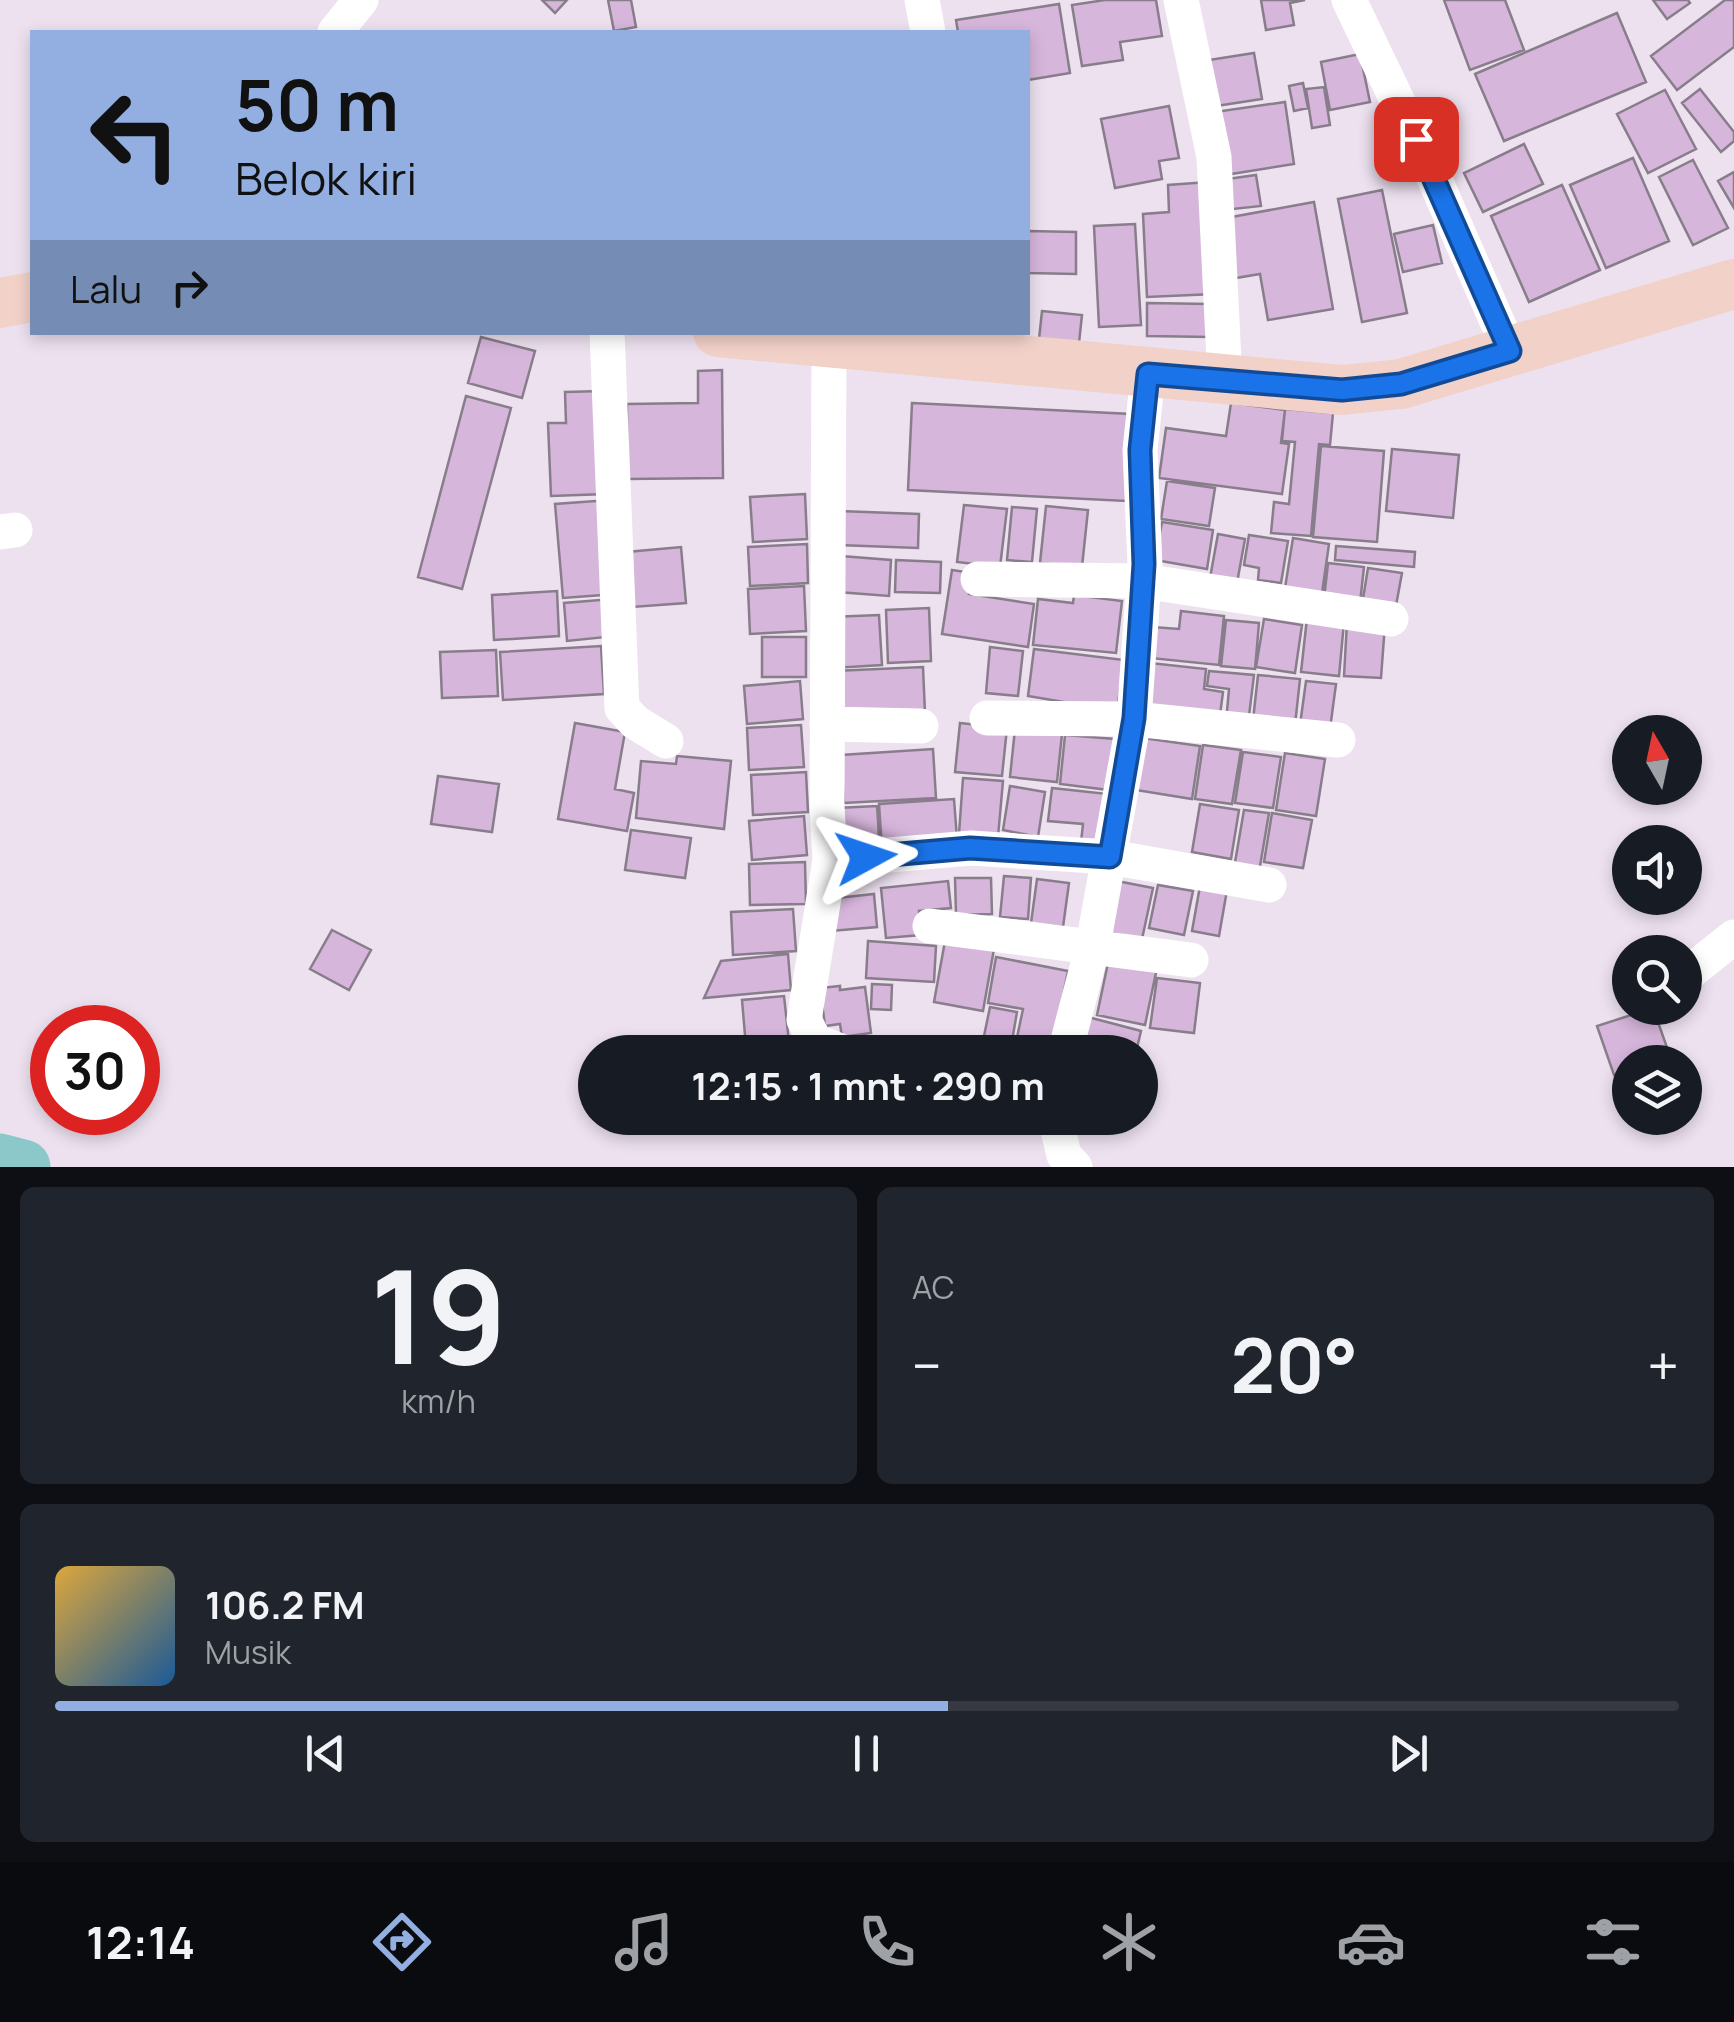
<!DOCTYPE html>
<html lang="id">
<head>
<meta charset="utf-8">
<style>
	:root { --surface:#171b24; --page:#20242c; --text:#f1f3f6; --muted:#9ea1a6; --line:#363941; --accent:#93afe1 }
	body { margin:0; font-family:Manrope,sans-serif; background:var(--page); color:var(--text); height:100vh; display:flex; flex-direction:column; font-size:38px; white-space:nowrap }
	* { box-sizing:border-box; margin:0 }
	p { font-size:32px; color:var(--muted) }
	.icon { flex:none; width:55px; height:55px; fill:none; stroke:currentColor; stroke-width:2; stroke-linecap:round; stroke-linejoin:round }
	.map { position:relative; height:1167px; overflow:hidden }
	.sheet { display:flex; flex-direction:column; gap:20px; padding:20px; background:#0d0f14; flex:1 }
	.sheet>* { flex:none }
	.guide { position:absolute; left:30px; top:30px; width:1000px; height:305px; border-radius:0px; box-shadow:0 5px 15px #0003; background:#93afe1; color:#111; overflow:hidden }
	.needle { width:65px; rotate:351deg }
	.buttons { position:absolute; left:1612px; top:715px; display:grid; gap:20px }
	.buttons a { display:grid; place-items:center; width:90px; height:90px; border-radius:50%; background:var(--surface); box-shadow:0 5px 15px #0003; font-size:50px }
	.speed { position:absolute; left:30px; top:1005px; display:flex; gap:20px; font-size:50px; font-weight:700; text-align:center }
	.speed>* { display:grid; place-content:center; width:130px; height:130px; border-radius:50%; background:var(--surface); box-shadow:0 5px 15px #0003; line-height:1 }
	.speed .limit { border:15px solid #d22; background:#fff; color:#111 }
	.pin { position:absolute; display:grid; place-items:center; width:85px; height:85px; color:#fff; margin:-42px; border-radius:20px; box-shadow:0 5px 15px #0006 }
	.me { position:absolute; width:110px; margin:-55px; rotate:85deg; stroke-linejoin:round; filter:drop-shadow(0 0 8px #0008) }
	.turn { display:flex; align-items:center; gap:35px; height:210px; padding:0 40px; font-size:45px }
	.turn .icon { width:130px; height:130px; stroke-width:2.5 }
	.turn b { display:block; font-size:70px; line-height:85px }
	.then { display:flex; align-items:center; height:95px; padding:0 40px; background:#0003; gap:20px; font-size:38px }
	.big { font-size:75px; font-weight:700; line-height:1.1 }
	.sheet .card { flex:1; display:flex; flex-direction:column; justify-content:center; gap:15px; min-width:0; padding:0 35px; border-radius:15px; background:var(--page) }
	.sheet .dial { align-items:center; gap:0 }
	.dial b { font-size:130px; line-height:1 }
	.song { display:flex; align-items:center; gap:30px }
	.cover { width:120px; height:120px; border-radius:15px; background:linear-gradient(135deg,hsl(40 70% 55%),hsl(210 70% 35%)) }
	.played { height:10px; border-radius:5px; background:linear-gradient(90deg,var(--accent) 55%,var(--line) 55%) }
	.keys { display:flex; justify-content:space-around; direction:ltr }
	.heat { display:flex; justify-content:space-between; align-items:center; font-size:55px; direction:ltr }
	.sheet .tiles { flex:1; display:grid; gap:20px; grid-template-columns:1fr 1fr }
	.card:last-child { grid-column:span 2 }
	.trip { position:absolute; left:578px; top:1035px; width:580px; height:100px; border-radius:50px; background:var(--surface); box-shadow:0 5px 15px #0003; font-weight:700; line-height:100px; text-align:center }
	.menu { display:flex; height:160px; justify-content:space-around; align-items:center; background:#090b0e; color:var(--muted) }
	.menu .icon { width:70px; height:70px }
	.menu .on { color:var(--accent) }
	.menu b { font-size:45px; color:var(--text) }
	.map>svg:first-child { display:block }
	.lines { fill:none; stroke-linecap:round; stroke-linejoin:round }
	.river { stroke:#8cc7ca; stroke-width:55 }
	.building { fill:#d6b6db; stroke:#887d8a; stroke-width:2.5 }
	.minor { stroke:#fff; stroke-width:35 }
	.secondary { stroke:#f2d1c9; stroke-width:50 }
	.route-casing { stroke:#114b97; stroke-width:25 }
	.route { stroke:#1a73e8; stroke-width:18 }
</style>
</head>
<body>
<div class="map">
<svg width="1734" height="1167" viewBox="0 0 1734 1167">
	<rect width="100%" height="100%" fill="#ede1ef"/>
	<g class="lines">
		<path class="river" d="M 0,1161 L 23,1167"/>
	</g>
	<path class="building" d="M 542,0 L 567,0 L 555,13 Z
		M 608,0 L 631,0 L 636,27 L 614,31 Z
		M 1105,0 L 1156,0 L 1162,36 L 1120,42 L 1123,60 L 1082,66 L 1072,5 Z
		M 1261,0 L 1305,0 L 1290,3 L 1294,25 L 1266,30 Z
		M 1444,0 L 1505,0 L 1524,50 L 1470,70 Z
		M 1653,0 L 1688,0 L 1690,3 L 1667,19 Z
		M 1725,0 L 1734,0 L 1734,47 L 1677,90 L 1651,56 Z
		M 1059,4 L 1070,73 L 1028,80 L 1028,32 L 958,32 L 956,20 Z
		M 1617,13 L 1646,82 L 1504,141 L 1475,74 Z
		M 1254,53 L 1262,99 L 1216,106 L 1209,60 Z
		M 1360,54 L 1370,102 L 1330,110 L 1321,62 Z
		M 1303,83 L 1308,108 L 1294,111 L 1289,86 Z
		M 1324,87 L 1330,125 L 1312,128 L 1306,89 Z
		M 1700,89 L 1734,132 L 1734,141 L 1721,152 L 1682,103 Z
		M 1665,90 L 1696,149 L 1648,173 L 1617,114 Z
		M 1285,102 L 1294,164 L 1225,175 L 1215,112 Z
		M 1169,106 L 1179,158 L 1159,161 L 1162,179 L 1115,188 L 1101,119 Z
		M 1524,144 L 1543,184 L 1483,212 L 1464,173 Z
		M 1633,158 L 1669,241 L 1606,268 L 1570,185 Z
		M 1693,160 L 1728,228 L 1693,245 L 1659,177 Z
		M 1734,172 L 1734,208 L 1718,181 Z
		M 1256,175 L 1261,206 L 1224,210 L 1220,180 Z
		M 1208,182 L 1214,294 L 1147,297 L 1143,214 L 1169,212 L 1168,185 Z
		M 1562,185 L 1600,270 L 1529,302 L 1491,216 Z
		M 1382,190 L 1407,313 L 1362,322 L 1338,199 Z
		M 1314,202 L 1333,309 L 1268,320 L 1260,274 L 1236,278 L 1226,218 Z
		M 1135,224 L 1141,325 L 1099,327 L 1094,226 Z
		M 1433,225 L 1442,263 L 1403,272 L 1394,234 Z
		M 1028,231 L 1076,232 L 1076,274 L 1028,273 Z
		M 1147,303 L 1210,304 L 1210,337 L 1147,336 Z
		M 1042,311 L 1082,315 L 1079,343 L 1039,339 Z
		M 481,337 L 535,351 L 522,398 L 468,383 Z
		M 722,370 L 723,478 L 627,479 L 627,404 L 698,403 L 698,371 Z
		M 602,391 L 606,494 L 551,496 L 548,423 L 566,423 L 565,392 Z
		M 466,396 L 511,408 L 462,589 L 418,577 Z
		M 912,403 L 1131,414 L 1126,501 L 908,490 Z
		M 1231,403 L 1285,410 L 1281,443 L 1289,444 L 1282,494 L 1159,478 L 1166,428 L 1226,436 Z
		M 1285,409 L 1333,413 L 1330,445 L 1319,444 L 1311,536 L 1271,533 L 1274,502 L 1289,504 L 1295,442 L 1282,441 Z
		M 1321,446 L 1384,451 L 1377,542 L 1313,537 Z
		M 1392,449 L 1459,455 L 1453,518 L 1386,511 Z
		M 1167,481 L 1215,488 L 1209,526 L 1161,519 Z
		M 805,494 L 807,539 L 753,542 L 750,497 Z
		M 609,500 L 616,594 L 563,598 L 555,504 Z
		M 964,505 L 1007,509 L 1000,567 L 957,562 Z
		M 1046,506 L 1088,510 L 1082,567 L 1040,563 Z
		M 1012,507 L 1037,509 L 1032,562 L 1007,560 Z
		M 839,511 L 919,514 L 918,548 L 838,545 Z
		M 1162,522 L 1213,530 L 1207,569 L 1155,560 Z
		M 1218,534 L 1245,539 L 1237,583 L 1210,578 Z
		M 1249,535 L 1288,541 L 1281,583 L 1258,580 L 1259,568 L 1244,565 Z
		M 1293,538 L 1329,544 L 1321,600 L 1284,594 Z
		M 807,544 L 808,583 L 750,586 L 748,547 Z
		M 1336,546 L 1415,552 L 1414,567 L 1335,560 Z
		M 681,547 L 686,603 L 632,607 L 627,552 Z
		M 841,556 L 891,560 L 889,596 L 838,592 Z
		M 896,560 L 941,562 L 940,593 L 895,592 Z
		M 1328,563 L 1364,567 L 1360,603 L 1324,599 Z
		M 1368,568 L 1402,573 L 1395,611 L 1362,605 Z
		M 952,570 L 972,573 L 969,594 L 1034,604 L 1028,647 L 942,634 Z
		M 804,586 L 806,631 L 750,634 L 748,589 Z
		M 557,591 L 559,636 L 494,640 L 492,595 Z
		M 1074,595 L 1122,601 L 1116,653 L 1033,645 L 1038,599 L 1073,603 Z
		M 612,599 L 616,636 L 567,641 L 564,603 Z
		M 929,608 L 931,661 L 888,663 L 886,610 Z
		M 1181,611 L 1224,616 L 1219,665 L 1150,658 L 1153,627 L 1179,629 Z
		M 879,615 L 882,665 L 833,668 L 830,617 Z
		M 1307,618 L 1344,622 L 1339,676 L 1301,672 Z
		M 1264,619 L 1302,625 L 1295,673 L 1256,667 Z
		M 1226,620 L 1259,623 L 1255,669 L 1221,666 Z
		M 1347,622 L 1385,624 L 1381,678 L 1344,676 Z
		M 762,637 L 806,637 L 806,677 L 762,677 Z
		M 601,646 L 604,694 L 503,700 L 500,652 Z
		M 990,647 L 1023,651 L 1018,696 L 986,693 Z
		M 1034,649 L 1124,660 L 1117,711 L 1028,696 Z
		M 496,650 L 498,696 L 442,698 L 440,652 Z
		M 1150,663 L 1206,669 L 1204,689 L 1223,692 L 1219,723 L 1144,714 Z
		M 923,667 L 925,713 L 837,718 L 834,671 Z
		M 1209,671 L 1254,675 L 1248,724 L 1226,722 L 1229,689 L 1207,686 Z
		M 1258,675 L 1300,679 L 1295,725 L 1253,720 Z
		M 800,681 L 803,719 L 747,724 L 744,686 Z
		M 1306,681 L 1336,684 L 1330,729 L 1300,725 Z
		M 575,723 L 625,732 L 615,789 L 634,793 L 627,831 L 558,819 Z
		M 960,723 L 1007,728 L 1002,776 L 955,772 Z
		M 801,725 L 804,767 L 749,770 L 747,728 Z
		M 1015,729 L 1062,734 L 1057,782 L 1010,777 Z
		M 1065,735 L 1115,739 L 1109,790 L 1060,784 Z
		M 1143,738 L 1200,746 L 1192,799 L 1136,790 Z
		M 1203,745 L 1241,750 L 1232,804 L 1195,799 Z
		M 933,749 L 936,798 L 844,803 L 841,755 Z
		M 1243,752 L 1281,757 L 1273,808 L 1235,803 Z
		M 1285,753 L 1325,759 L 1316,816 L 1276,810 Z
		M 677,756 L 731,761 L 724,829 L 636,818 L 641,761 L 676,764 Z
		M 806,772 L 808,812 L 753,815 L 751,775 Z
		M 438,776 L 499,784 L 492,832 L 431,824 Z
		M 963,778 L 1003,781 L 998,837 L 959,834 Z
		M 1010,786 L 1045,792 L 1038,837 L 1003,830 Z
		M 1052,788 L 1108,794 L 1102,844 L 1081,842 L 1083,824 L 1048,821 Z
		M 954,799 L 957,839 L 882,849 L 879,804 Z
		M 1200,804 L 1239,810 L 1231,859 L 1192,852 Z
		M 877,806 L 880,851 L 841,854 L 837,808 Z
		M 1244,810 L 1269,813 L 1258,878 L 1233,874 Z
		M 1272,813 L 1312,820 L 1303,868 L 1264,862 Z
		M 804,816 L 807,855 L 752,860 L 749,821 Z
		M 631,830 L 691,838 L 685,878 L 625,870 Z
		M 805,862 L 806,904 L 750,905 L 749,864 Z
		M 1004,876 L 1031,878 L 1028,919 L 1000,917 Z
		M 955,878 L 991,878 L 992,914 L 956,915 Z
		M 1037,879 L 1069,883 L 1063,927 L 1031,923 Z
		M 948,881 L 951,908 L 919,911 L 921,935 L 886,938 L 881,888 Z
		M 1117,881 L 1153,888 L 1142,939 L 1107,932 Z
		M 1158,885 L 1193,891 L 1184,935 L 1149,928 Z
		M 1200,886 L 1227,890 L 1219,936 L 1192,931 Z
		M 874,894 L 877,927 L 831,931 L 828,899 Z
		M 793,909 L 796,951 L 733,955 L 731,912 Z
		M 332,930 L 371,950 L 349,990 L 310,969 Z
		M 868,941 L 936,946 L 934,982 L 866,978 Z
		M 945,941 L 994,949 L 983,1011 L 934,1002 Z
		M 788,954 L 791,990 L 704,998 L 721,961 Z
		M 996,957 L 1068,971 L 1052,1052 L 1014,1052 L 1023,1009 L 988,1003 Z
		M 1109,958 L 1157,968 L 1145,1025 L 1097,1015 Z
		M 1157,978 L 1200,983 L 1194,1033 L 1150,1028 Z
		M 872,984 L 892,985 L 891,1010 L 871,1009 Z
		M 840,986 L 840,990 L 865,987 L 871,1033 L 842,1037 L 840,1024 L 825,1026 L 820,988 Z
		M 784,996 L 789,1042 L 746,1047 L 742,1000 Z
		M 990,1007 L 1017,1012 L 1012,1041 L 984,1036 Z
		M 1653,1008 L 1670,1056 L 1652,1062 L 1630,1062 L 1630,1070 L 1614,1075 L 1597,1026 Z
		M 1088,1017 L 1141,1031 L 1136,1052 L 1079,1052 Z"/>
	<g class="lines">
		<path class="minor" d="M 922,0 L 928,32
			M 1181,0 L 1214,157 L 1225,382
			M 1349,0 L 1432,173 L 1510,351
			M 335,32 L 361,0
			M 607,332 L 622,708 L 635,722 L 666,741
			M 829,344 L 827,806 L 830,860 L 804,1020 L 815,1041 L 843,1052
			M 0,532 L 15,530
			M 978,579 L 1143,581 L 1391,619
			M 987,718 L 1134,719 L 1338,740
			M 827,724 L 921,726
			M 830,860 L 971,848 L 1110,857 L 1269,885
			M 930,926 L 1191,960
			M 1685,976 L 1734,937
			M 1065,1052 L 1093,945 L 1134,719 L 1145,565 L 1140,450 L 1148,374
			M 1055,1118 L 1064,1155 L 1075,1167"/>
		<path class="secondary" d="M 0,303 L 32,297
			M 718,332 L 1342,390 L 1401,384 L 1734,284"/>
	</g>
	<g class="lines">
		<g class="route-casing">
			<path id="route" d="M 866,857 L 970,848 L 1110,857 L 1134,718 L 1144,564 L 1140,450 L 1148,374 L 1342,390 L 1401,384 L 1510,351 L 1416,139"/>
		</g>
		<use href="#route" class="route"/>
	</g>
</svg>
<div class="buttons">
<a><svg class="needle" viewBox="-14 -14 28 28"><path d="M0-13l5 13h-10z" fill="#e53935"/><path d="M0 13l5-13h-10z" fill="#9ea1a6"/></svg></a>
<a><svg class="icon" aria-label="sound" viewBox="0 0 24 24"><path d="M4 9h4l5-4v14l-5-4H4zM17 9q2 3 0 6"/></svg></a>
<a><svg class="icon" aria-label="search" viewBox="0 0 24 24"><circle cx="10" cy="10" r="6"/><path d="M15 15l6 6"/></svg></a>
<a><svg class="icon" aria-label="layers" viewBox="0 0 24 24"><path d="M12 4l9 5-9 5-9-5zM3 14l9 5 9-5"/></svg></a>
</div>
<div class="speed"><div class="limit">30</div></div>
<div class="pin" style="left:1416px;top:139px;background:#d93025"><svg class="icon" aria-label="arrive" viewBox="0 0 24 24"><path d="M6 21V4h12l-3 4 3 4H6"/></svg></div>
<svg class="me" style="left:866px;top:857px" viewBox="-20 -20 40 40"><path d="M0-17L14 15 0 8-14 15z" fill="#1a73e8" stroke="#fff" stroke-width="4"/></svg>
<div class="trip">12:15 · 1 mnt · 290 m</div>
<div class="guide">
<div class="turn"><svg class="icon" aria-label="left" viewBox="0 0 24 24"><path d="M17 20v-9H6M10 6l-5 5 5 5"/></svg><div><b>50 m</b>Belok kiri</div></div>
<div class="then">Lalu<svg class="icon" aria-label="right" viewBox="0 0 24 24"><path d="M7 20v-9h11M14 6l5 5-5 5"/></svg></div>
</div>
</div>
<section class="sheet">
<div class="tiles">
<div class="card dial"><b>19</b><p>km/h</p></div>
<div class="card"><p>AC</p>
<div class="heat"><a>−</a><b class="big">20°</b><a>+</a></div>
</div>
<div class="card">
<div class="song"><i class="cover"></i><div><b>106.2 FM</b><p>Musik</p></div></div>
<div class="played"></div>
<div class="keys"><svg class="icon" aria-label="previous" viewBox="0 0 24 24"><path d="M18 5L8 12l10 7zM5 5v14"/></svg><svg class="icon" aria-label="pause" viewBox="0 0 24 24"><path d="M8 5v14M16 5v14"/></svg><svg class="icon" aria-label="next" viewBox="0 0 24 24"><path d="M6 5l10 7-10 7zM19 5v14"/></svg></div>
</div>
</div>
</section>
<nav class="menu">
<b>12:14</b>
<svg class="icon on" aria-label="directions" viewBox="0 0 24 24"><path d="M12 3l9 9-9 9-9-9zM9 14v-3h6M13 9l2 2-2 2"/></svg>
<svg class="icon" aria-label="music" viewBox="0 0 24 24"><path d="M9 18V5l10-2v13"/><circle cx="6" cy="18" r="3"/><circle cx="16" cy="16" r="3"/></svg>
<svg class="icon" aria-label="phone" viewBox="0 0 24 24"><path d="M5 4h4l2 5-3 2q2 4 5 5l2-3 5 2v4C11 20 4 13 5 4z"/></svg>
<svg class="icon" aria-label="climate" viewBox="0 0 24 24"><path d="M12 3v18M4 7l16 10M4 17L20 7"/></svg>
<svg class="icon" aria-label="car" viewBox="0 0 24 24"><path d="M5 17H2v-5l4-1 3-4h7l3 4 3 1v5h-3M9 17h6M6 11h13"/><circle cx="7" cy="17" r="2"/><circle cx="17" cy="17" r="2"/></svg>
<svg class="icon" aria-label="filters" viewBox="0 0 24 24"><path d="M4 7h16M4 17h16"/><circle cx="9" cy="7" r="2"/><circle cx="15" cy="17" r="2"/></svg>
</nav>
</body>
</html>
